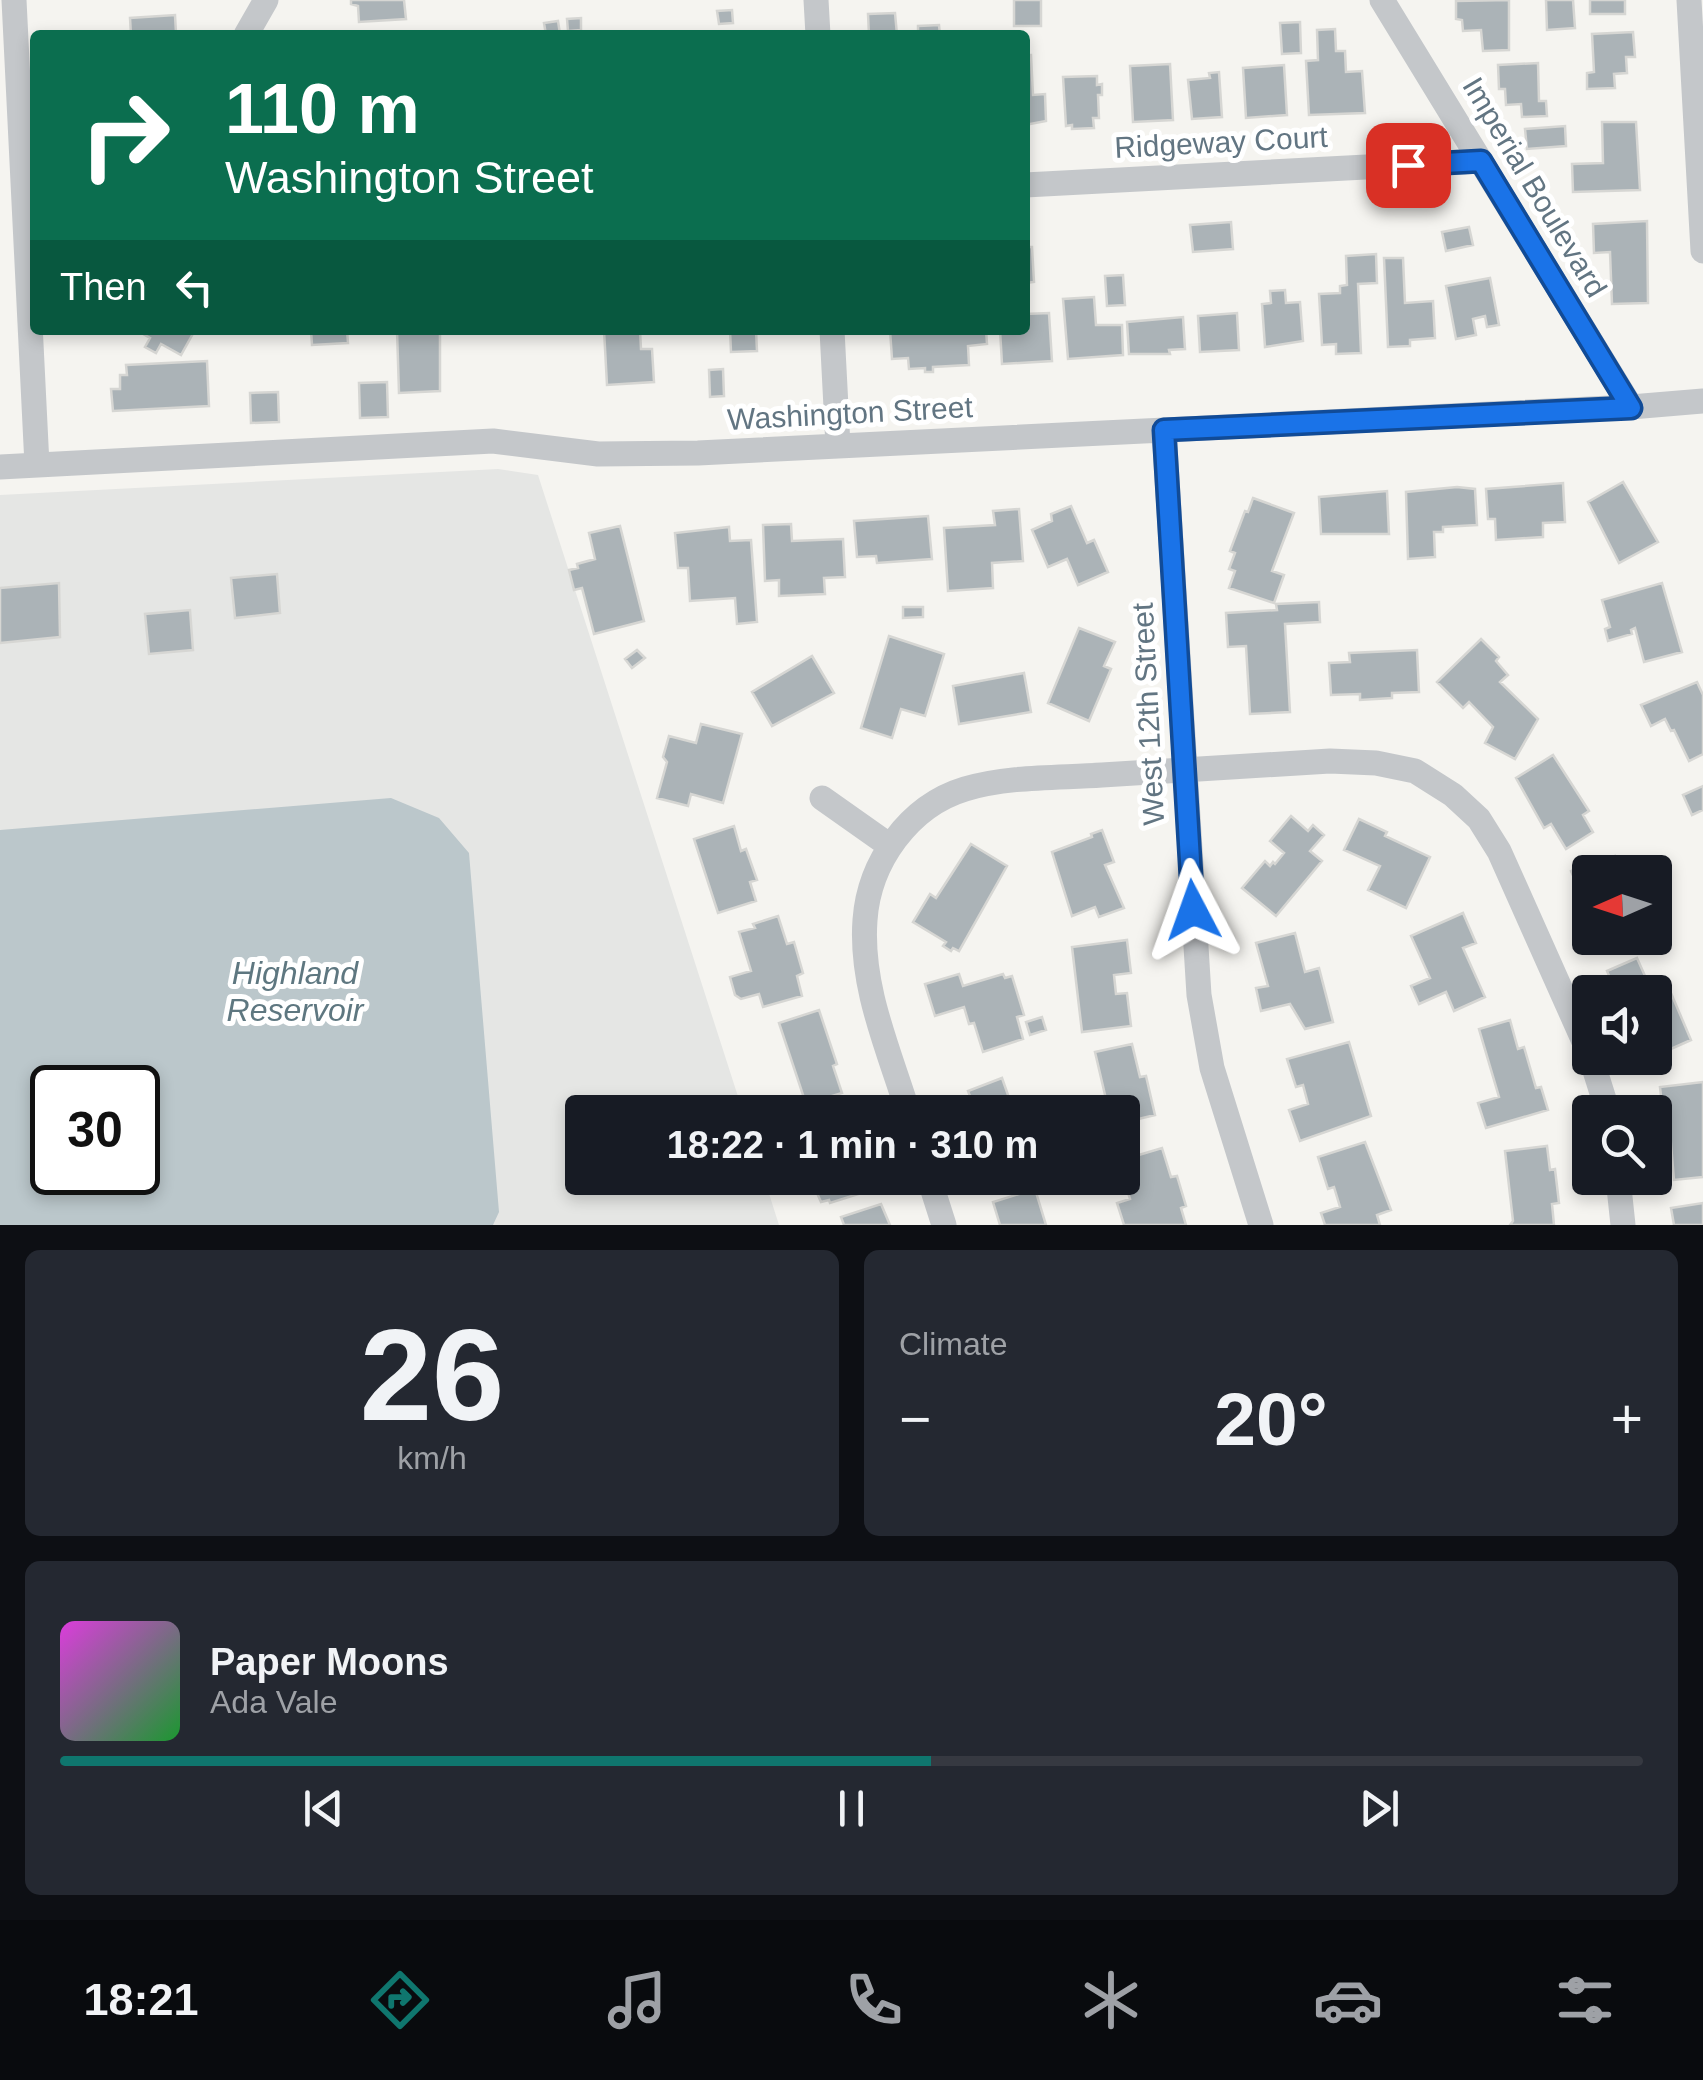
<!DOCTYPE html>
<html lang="en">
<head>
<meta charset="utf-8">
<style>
	:root { --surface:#171b24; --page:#242831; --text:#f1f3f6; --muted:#9ea1a6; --line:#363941; --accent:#0f766e }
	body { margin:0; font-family:Arial,sans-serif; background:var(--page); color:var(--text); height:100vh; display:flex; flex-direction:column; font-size:38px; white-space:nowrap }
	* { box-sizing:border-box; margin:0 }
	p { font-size:32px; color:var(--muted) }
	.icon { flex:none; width:55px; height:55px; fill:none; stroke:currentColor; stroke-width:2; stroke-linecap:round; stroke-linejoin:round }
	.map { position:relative; height:1225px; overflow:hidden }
	.side { display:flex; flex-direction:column; gap:25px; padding:25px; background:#0d0f14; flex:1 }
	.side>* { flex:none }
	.guide { position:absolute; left:30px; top:30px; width:1000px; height:305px; border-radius:10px; box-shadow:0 5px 15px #0003; background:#0b6e4f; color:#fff; overflow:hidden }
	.needle { width:65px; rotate:267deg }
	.tools { position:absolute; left:1572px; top:855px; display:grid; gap:20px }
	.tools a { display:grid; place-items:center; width:100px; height:100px; border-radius:10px; background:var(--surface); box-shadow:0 5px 15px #0003; font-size:50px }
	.speed { position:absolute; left:30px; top:1065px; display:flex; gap:20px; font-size:50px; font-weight:700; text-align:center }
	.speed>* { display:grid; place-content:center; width:130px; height:130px; border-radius:50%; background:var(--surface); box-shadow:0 5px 15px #0003; line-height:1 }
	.speed .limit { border:5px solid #111; border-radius:15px; background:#fff; color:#111 }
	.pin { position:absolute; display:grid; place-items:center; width:85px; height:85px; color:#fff; margin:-42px; border-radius:20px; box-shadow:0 5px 15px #0006 }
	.me { position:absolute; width:110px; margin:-55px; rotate:356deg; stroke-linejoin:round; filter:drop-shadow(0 0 8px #0008) }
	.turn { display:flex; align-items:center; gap:35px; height:210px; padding:0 30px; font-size:45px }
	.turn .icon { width:130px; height:130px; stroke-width:2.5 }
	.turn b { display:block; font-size:70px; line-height:85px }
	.then { display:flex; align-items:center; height:95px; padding:0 30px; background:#0003; gap:20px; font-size:38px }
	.big { font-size:75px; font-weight:700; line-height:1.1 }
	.side .tile { flex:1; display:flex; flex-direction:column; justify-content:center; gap:15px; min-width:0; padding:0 35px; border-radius:15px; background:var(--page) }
	.side .dial { align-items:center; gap:0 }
	.dial b { font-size:130px; line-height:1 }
	.song { display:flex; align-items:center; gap:30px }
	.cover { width:120px; height:120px; border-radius:15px; background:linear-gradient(135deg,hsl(300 70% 55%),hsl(130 70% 35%)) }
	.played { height:10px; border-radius:5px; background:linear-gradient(90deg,var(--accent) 55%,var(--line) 55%) }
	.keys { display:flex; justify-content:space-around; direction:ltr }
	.heat { display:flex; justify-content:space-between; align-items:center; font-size:55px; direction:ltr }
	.side .tiles { flex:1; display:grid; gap:25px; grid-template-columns:1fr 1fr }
	.tile:last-child { grid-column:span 2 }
	.trip { position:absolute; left:565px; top:1095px; width:575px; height:100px; border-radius:10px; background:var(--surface); box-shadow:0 5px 15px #0003; font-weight:700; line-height:100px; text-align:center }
	.tab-bar { display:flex; height:160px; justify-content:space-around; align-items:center; background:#090b0e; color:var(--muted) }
	.tab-bar .icon { width:70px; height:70px }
	.tab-bar .current { color:var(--accent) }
	.tab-bar b { font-size:45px; color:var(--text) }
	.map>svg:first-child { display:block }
	.built { fill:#e5e6e4; fill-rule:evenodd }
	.water { fill:#bbc7cb; fill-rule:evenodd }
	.building { fill:#abb3b7; stroke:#d6d6d3; stroke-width:2.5 }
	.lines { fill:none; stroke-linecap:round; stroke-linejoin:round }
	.street { stroke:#c4c7ca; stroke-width:25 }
	.route-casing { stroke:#114b97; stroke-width:25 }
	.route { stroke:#1a73e8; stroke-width:18 }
	.labels { text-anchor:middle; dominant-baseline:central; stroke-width:10; stroke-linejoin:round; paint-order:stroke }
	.street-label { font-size:30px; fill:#627582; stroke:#fff }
	.water-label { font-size:32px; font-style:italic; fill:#5e7780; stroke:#fff }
</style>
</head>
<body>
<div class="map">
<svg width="1703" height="1225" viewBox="0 0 1703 1225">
	<rect width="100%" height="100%" fill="#f5f4f0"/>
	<path class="built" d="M 498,469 L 538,475 L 743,1112 L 582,1112 L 582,1178 L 764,1178 L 779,1225 L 0,1225 L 0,495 ZM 52,1088 L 138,1088 L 138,1172 L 52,1172 Z"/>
	<path class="water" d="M 391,798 L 439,818 L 469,853 L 499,1212 L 493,1225 L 0,1225 L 0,830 ZM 52,1088 L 138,1088 L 138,1172 L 52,1172 Z"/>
	<path class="building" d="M 351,0 L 404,0 L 406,19 L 359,22 L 358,6 L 351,4 Z
		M 1014,0 L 1041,0 L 1041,26 L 1014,26 Z
		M 1509,0 L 1509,50 L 1483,51 L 1481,30 L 1463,31 L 1462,20 L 1456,19 L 1456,1 Z
		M 1546,0 L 1573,0 L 1575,28 L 1547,30 Z
		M 1590,0 L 1625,0 L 1625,14 L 1590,14 Z
		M 732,10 L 733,23 L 719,24 L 717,11 Z
		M 895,13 L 897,35 L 869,35 L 868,14 Z
		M 175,15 L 176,33 L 131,35 L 130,18 Z
		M 581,18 L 581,30 L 568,31 L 567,19 Z
		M 558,21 L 560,34 L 546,35 L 544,23 Z
		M 1300,22 L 1301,53 L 1282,54 L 1280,23 Z
		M 939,25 L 940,35 L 918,35 L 918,26 Z
		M 1335,29 L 1336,51 L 1345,51 L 1346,72 L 1362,71 L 1365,113 L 1309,115 L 1306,61 L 1318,60 L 1317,30 Z
		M 1633,32 L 1635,57 L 1626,57 L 1627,73 L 1614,74 L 1615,88 L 1587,89 L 1587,73 L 1594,72 L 1592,34 Z
		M 1025,55 L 1031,55 L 1033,95 L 1045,94 L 1046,121 L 1025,125 Z
		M 1538,63 L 1539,101 L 1546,101 L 1547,116 L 1522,117 L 1521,104 L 1506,105 L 1505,89 L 1499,89 L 1498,65 Z
		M 1170,64 L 1173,120 L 1133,122 L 1130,66 Z
		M 1284,65 L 1287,115 L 1246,118 L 1243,68 Z
		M 1219,72 L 1222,117 L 1192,119 L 1188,80 L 1210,78 L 1209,73 Z
		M 1097,76 L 1097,85 L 1102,84 L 1102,95 L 1098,95 L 1099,118 L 1093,118 L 1094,128 L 1072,129 L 1072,125 L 1066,126 L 1063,77 Z
		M 1602,122 L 1636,122 L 1640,190 L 1573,192 L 1572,164 L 1603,163 Z
		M 1565,126 L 1566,146 L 1527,149 L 1525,129 Z
		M 1647,221 L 1648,303 L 1612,304 L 1610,252 L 1594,253 L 1593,224 Z
		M 1231,222 L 1233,249 L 1193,252 L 1190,225 Z
		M 1469,227 L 1473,245 L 1446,251 L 1442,232 Z
		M 1025,247 L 1032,247 L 1034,282 L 1025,283 Z
		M 1376,254 L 1377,283 L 1358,284 L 1361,353 L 1336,354 L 1336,344 L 1322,345 L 1319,294 L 1340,293 L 1340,286 L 1347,285 L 1346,256 Z
		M 1384,258 L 1403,258 L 1405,303 L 1433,301 L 1435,338 L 1410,340 L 1410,346 L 1388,347 Z
		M 1123,275 L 1125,305 L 1107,306 L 1105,276 Z
		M 1490,278 L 1499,325 L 1487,327 L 1485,316 L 1473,319 L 1476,335 L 1456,339 L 1446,286 Z
		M 1285,290 L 1286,303 L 1300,302 L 1303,341 L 1265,347 L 1262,304 L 1271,303 L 1270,291 Z
		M 1094,297 L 1096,325 L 1122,325 L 1123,355 L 1068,359 L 1063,299 Z
		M 1049,313 L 1052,361 L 1002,364 L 1000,330 L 1025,330 L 1025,314 Z
		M 1237,313 L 1239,350 L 1200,352 L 1198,316 Z
		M 1183,317 L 1185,349 L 1169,350 L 1170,354 L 1129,354 L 1127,322 Z
		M 195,330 L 181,355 L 161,344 L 156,353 L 145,347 L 150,338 L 138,331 Z
		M 311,330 L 347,330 L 348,343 L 312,345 Z
		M 397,330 L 440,330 L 440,391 L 399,393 Z
		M 604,330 L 640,330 L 641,349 L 652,349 L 654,382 L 607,385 Z
		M 730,330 L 756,330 L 757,351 L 731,352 Z
		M 890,330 L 986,330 L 987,344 L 968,346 L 969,365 L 933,367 L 933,372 L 925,372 L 925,368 L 909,369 L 908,358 L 892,359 Z
		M 207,361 L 209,406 L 113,411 L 111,389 L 120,389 L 120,375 L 127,375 L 126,365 Z
		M 723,369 L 724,396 L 710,397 L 709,370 Z
		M 387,382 L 388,417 L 360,418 L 359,383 Z
		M 278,392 L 279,422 L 251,423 L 250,393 Z
		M 1623,482 L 1658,542 L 1619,563 L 1588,502 Z
		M 1563,483 L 1565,522 L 1543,523 L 1543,537 L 1496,540 L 1495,519 L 1488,519 L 1486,489 Z
		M 1457,487 L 1475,489 L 1477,525 L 1443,527 L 1443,532 L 1434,532 L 1435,557 L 1408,559 L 1406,492 Z
		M 1387,491 L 1389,534 L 1321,534 L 1319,497 Z
		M 1253,498 L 1294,513 L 1272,571 L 1284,575 L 1274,603 L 1229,588 L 1235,571 L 1229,569 L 1235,553 L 1230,551 L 1245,511 L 1248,512 Z
		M 1071,506 L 1087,543 L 1094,540 L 1108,572 L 1078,585 L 1067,559 L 1048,567 L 1032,530 L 1052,521 L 1051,514 Z
		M 1019,509 L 1023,561 L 992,563 L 993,588 L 948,591 L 944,528 L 995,525 L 993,511 Z
		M 928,516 L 932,559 L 877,563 L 876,556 L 857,557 L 854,521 Z
		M 791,524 L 792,541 L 843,539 L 845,577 L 824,578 L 825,594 L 779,596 L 779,580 L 765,581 L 763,525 Z
		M 620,526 L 644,621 L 594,634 L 582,588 L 574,590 L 569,570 L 578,568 L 577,564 L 595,559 L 589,533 Z
		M 729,527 L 730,541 L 751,540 L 757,622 L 737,624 L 735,598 L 690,601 L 688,568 L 678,568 L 675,533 Z
		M 277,574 L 280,613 L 235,618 L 231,578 Z
		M 59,583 L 60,637 L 0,643 L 0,588 Z
		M 1662,583 L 1682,652 L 1644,662 L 1635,628 L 1631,630 L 1632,634 L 1608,641 L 1605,629 L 1610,627 L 1602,600 Z
		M 1319,602 L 1320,622 L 1285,624 L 1290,712 L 1250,714 L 1246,646 L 1228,647 L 1226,613 L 1277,610 L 1276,604 Z
		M 903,607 L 923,607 L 923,617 L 903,618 Z
		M 190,610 L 193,650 L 149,654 L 145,614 Z
		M 1079,628 L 1115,642 L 1104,666 L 1111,669 L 1089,721 L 1048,703 Z
		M 889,636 L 944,654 L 925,716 L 901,709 L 892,738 L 861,728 Z
		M 1481,639 L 1499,657 L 1496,661 L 1508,675 L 1500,682 L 1538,719 L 1515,759 L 1485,743 L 1493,727 L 1469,702 L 1463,708 L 1437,682 Z
		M 637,650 L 645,658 L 632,668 L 625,659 Z
		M 1417,650 L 1419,692 L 1392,693 L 1392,698 L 1360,700 L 1360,694 L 1331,695 L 1329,663 L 1350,662 L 1349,653 Z
		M 812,656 L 834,693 L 772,726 L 752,692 Z
		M 1024,673 L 1031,712 L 959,724 L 953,686 Z
		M 1697,682 L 1703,695 L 1703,754 L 1689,761 L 1674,730 L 1671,731 L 1665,719 L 1651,726 L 1641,705 Z
		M 701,724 L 742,734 L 723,803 L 691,794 L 688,806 L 657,798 L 667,762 L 663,757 L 669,736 L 696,743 Z
		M 1553,755 L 1589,811 L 1583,815 L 1593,832 L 1566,849 L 1551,824 L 1544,828 L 1516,778 Z
		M 1703,786 L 1703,810 L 1692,815 L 1683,795 Z
		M 1291,816 L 1308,831 L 1313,825 L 1324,835 L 1310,851 L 1322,861 L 1276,916 L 1242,888 L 1265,861 L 1270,866 L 1273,862 L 1275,864 L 1284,853 L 1270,841 Z
		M 1359,819 L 1387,832 L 1385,836 L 1430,857 L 1406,908 L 1368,890 L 1380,866 L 1344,850 Z
		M 734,826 L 741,851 L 746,849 L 757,880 L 750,882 L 756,901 L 718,913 L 694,839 Z
		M 1102,830 L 1114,862 L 1105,865 L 1124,908 L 1099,917 L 1095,907 L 1072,916 L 1052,852 L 1092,837 L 1091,834 Z
		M 971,844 L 1007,866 L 959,951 L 953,948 L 951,951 L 943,946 L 946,942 L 913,922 L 930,894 L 936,898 Z
		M 1615,856 L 1623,872 L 1590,872 L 1590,928 L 1581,909 L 1587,906 L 1571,871 L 1593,861 L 1595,866 Z
		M 1463,913 L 1476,943 L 1463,948 L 1485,997 L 1454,1011 L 1446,992 L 1419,1004 L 1411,986 L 1430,978 L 1411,936 Z
		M 778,916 L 787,944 L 794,942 L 803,973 L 797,976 L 802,996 L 763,1007 L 759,994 L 741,999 L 735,995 L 730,977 L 751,971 L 739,932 L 755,928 L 753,924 Z
		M 1295,933 L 1305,972 L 1319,968 L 1333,1022 L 1305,1029 L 1290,1004 L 1261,1011 L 1256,988 L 1268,986 L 1256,943 Z
		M 1594,938 L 1629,938 L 1600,950 Z
		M 1127,940 L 1131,973 L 1114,975 L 1116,994 L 1127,993 L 1131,1026 L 1082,1032 L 1072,947 Z
		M 1637,958 L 1649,985 L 1665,979 L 1691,1040 L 1655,1056 L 1655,992 L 1616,992 L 1607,971 Z
		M 959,974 L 963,986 L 1003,974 L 1005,978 L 1012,976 L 1024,1015 L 1017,1017 L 1023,1039 L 983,1052 L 974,1023 L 969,1024 L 964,1007 L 935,1016 L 925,984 Z
		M 819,1010 L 837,1064 L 833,1066 L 842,1093 L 806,1104 L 779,1023 Z
		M 1042,1017 L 1046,1030 L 1030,1035 L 1026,1022 Z
		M 1510,1020 L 1518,1049 L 1524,1047 L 1536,1088 L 1541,1087 L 1548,1110 L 1486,1128 L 1478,1103 L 1499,1097 L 1479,1029 Z
		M 1349,1042 L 1371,1116 L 1300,1141 L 1289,1110 L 1308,1104 L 1303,1085 L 1296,1087 L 1287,1059 Z
		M 1132,1044 L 1140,1077 L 1146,1076 L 1155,1115 L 1122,1123 L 1122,1112 L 1109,1112 L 1095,1052 Z
		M 1002,1078 L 1014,1112 L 976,1112 L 968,1091 Z
		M 1703,1082 L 1703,1177 L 1674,1180 L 1670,1132 L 1665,1132 L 1660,1087 Z
		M 1365,1142 L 1391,1210 L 1377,1215 L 1380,1225 L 1325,1225 L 1321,1213 L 1340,1207 L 1334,1187 L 1328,1189 L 1318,1157 Z
		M 1547,1146 L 1550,1170 L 1555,1169 L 1559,1203 L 1552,1204 L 1554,1225 L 1510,1225 L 1513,1221 L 1505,1151 Z
		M 1162,1148 L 1171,1177 L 1177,1176 L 1186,1206 L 1181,1208 L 1186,1225 L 1124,1225 L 1117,1203 L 1130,1199 L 1122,1173 L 1122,1160 Z
		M 823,1178 L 867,1178 L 871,1190 L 830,1203 L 829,1200 L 821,1202 L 817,1193 L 826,1190 Z
		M 1035,1189 L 1046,1225 L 1000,1225 L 993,1202 Z
		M 1703,1203 L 1703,1225 L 1674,1225 L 1671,1208 Z
		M 881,1204 L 890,1225 L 844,1225 L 841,1217 Z"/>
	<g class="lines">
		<path class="street" d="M 14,0 L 37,465
			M 816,0 L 818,35
			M 1382,0 L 1631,407
			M 1689,0 L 1703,251
			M 246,35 L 266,0
			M 1025,185 L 1481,161
			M 832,330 L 838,446
			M 1164,430 L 1199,995 L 1212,1068 L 1261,1225
			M 0,467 L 493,441 L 598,454 L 698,453 L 1631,407 L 1703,401
			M 822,798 L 890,846
			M 1591,1058 L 1608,1112
			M 908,1112 C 889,1050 860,987 865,920 C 869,862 909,806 965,789 C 1009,776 1057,778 1102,775 C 1178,771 1254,766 1330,761 L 1376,763 L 1415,771 L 1453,795 L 1479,819 L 1499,851 L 1590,1055
			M 929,1178 L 944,1225
			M 1618,1178 L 1623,1225"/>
	</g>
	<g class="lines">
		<g class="route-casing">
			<path id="route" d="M 1193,910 L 1164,430 L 1631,408 L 1481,161 L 1408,165"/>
		</g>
		<use href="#route" class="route"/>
	</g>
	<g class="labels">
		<g class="street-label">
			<text transform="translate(1221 142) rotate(-3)">Ridgeway Court</text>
			<text transform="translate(1535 187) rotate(59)">Imperial Boulevard</text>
			<text transform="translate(850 413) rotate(-3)">Washington Street</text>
			<text transform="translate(1148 714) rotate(-93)">West 12th Street</text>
		</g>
		<g class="water-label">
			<text x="295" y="973">Highland<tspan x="295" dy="37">Reservoir</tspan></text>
		</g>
	</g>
</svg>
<div class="tools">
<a><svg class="needle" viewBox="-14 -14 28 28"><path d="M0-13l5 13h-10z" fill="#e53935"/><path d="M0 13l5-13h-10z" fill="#9ea1a6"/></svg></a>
<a><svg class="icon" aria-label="sound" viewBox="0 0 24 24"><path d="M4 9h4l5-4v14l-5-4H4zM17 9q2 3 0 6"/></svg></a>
<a><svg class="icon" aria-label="search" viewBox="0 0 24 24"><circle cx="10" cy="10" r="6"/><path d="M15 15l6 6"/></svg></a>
</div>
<div class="speed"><div class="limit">30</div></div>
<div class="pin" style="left:1408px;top:165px;background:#d93025"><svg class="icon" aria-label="arrive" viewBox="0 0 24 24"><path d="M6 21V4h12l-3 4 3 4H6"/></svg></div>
<svg class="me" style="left:1193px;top:910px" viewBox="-20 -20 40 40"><path d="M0-17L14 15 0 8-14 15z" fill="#1a73e8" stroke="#fff" stroke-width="4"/></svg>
<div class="trip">18:22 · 1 min · 310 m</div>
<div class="guide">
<div class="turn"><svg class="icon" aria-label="right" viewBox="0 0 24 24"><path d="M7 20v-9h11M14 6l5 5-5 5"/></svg><div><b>110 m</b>Washington Street</div></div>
<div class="then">Then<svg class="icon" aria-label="left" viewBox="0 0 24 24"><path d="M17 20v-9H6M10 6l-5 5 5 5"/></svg></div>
</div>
</div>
<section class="side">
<div class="tiles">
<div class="tile dial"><b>26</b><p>km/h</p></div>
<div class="tile"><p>Climate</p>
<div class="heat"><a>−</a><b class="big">20°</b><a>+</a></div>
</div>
<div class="tile">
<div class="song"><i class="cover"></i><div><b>Paper Moons</b><p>Ada Vale</p></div></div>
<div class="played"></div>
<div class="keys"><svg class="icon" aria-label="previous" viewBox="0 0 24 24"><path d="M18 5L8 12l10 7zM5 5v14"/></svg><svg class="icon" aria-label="pause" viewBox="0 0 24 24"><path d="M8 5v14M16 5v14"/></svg><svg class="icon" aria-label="next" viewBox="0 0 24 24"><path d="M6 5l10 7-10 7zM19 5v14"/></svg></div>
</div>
</div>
</section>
<nav class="tab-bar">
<b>18:21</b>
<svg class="icon current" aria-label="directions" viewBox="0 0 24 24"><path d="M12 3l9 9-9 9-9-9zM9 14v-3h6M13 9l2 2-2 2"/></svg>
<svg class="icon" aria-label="music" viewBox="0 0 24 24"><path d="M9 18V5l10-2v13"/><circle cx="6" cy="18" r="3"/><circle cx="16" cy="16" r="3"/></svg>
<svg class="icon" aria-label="phone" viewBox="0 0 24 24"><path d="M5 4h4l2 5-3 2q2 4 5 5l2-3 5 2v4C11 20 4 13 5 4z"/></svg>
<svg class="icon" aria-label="climate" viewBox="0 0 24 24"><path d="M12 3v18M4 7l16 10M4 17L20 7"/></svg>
<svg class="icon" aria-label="car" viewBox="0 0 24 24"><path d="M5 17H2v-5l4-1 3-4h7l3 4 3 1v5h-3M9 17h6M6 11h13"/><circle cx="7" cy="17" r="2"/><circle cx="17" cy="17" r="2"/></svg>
<svg class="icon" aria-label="filters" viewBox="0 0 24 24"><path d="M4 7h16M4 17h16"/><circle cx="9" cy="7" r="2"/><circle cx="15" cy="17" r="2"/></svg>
</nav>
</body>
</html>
